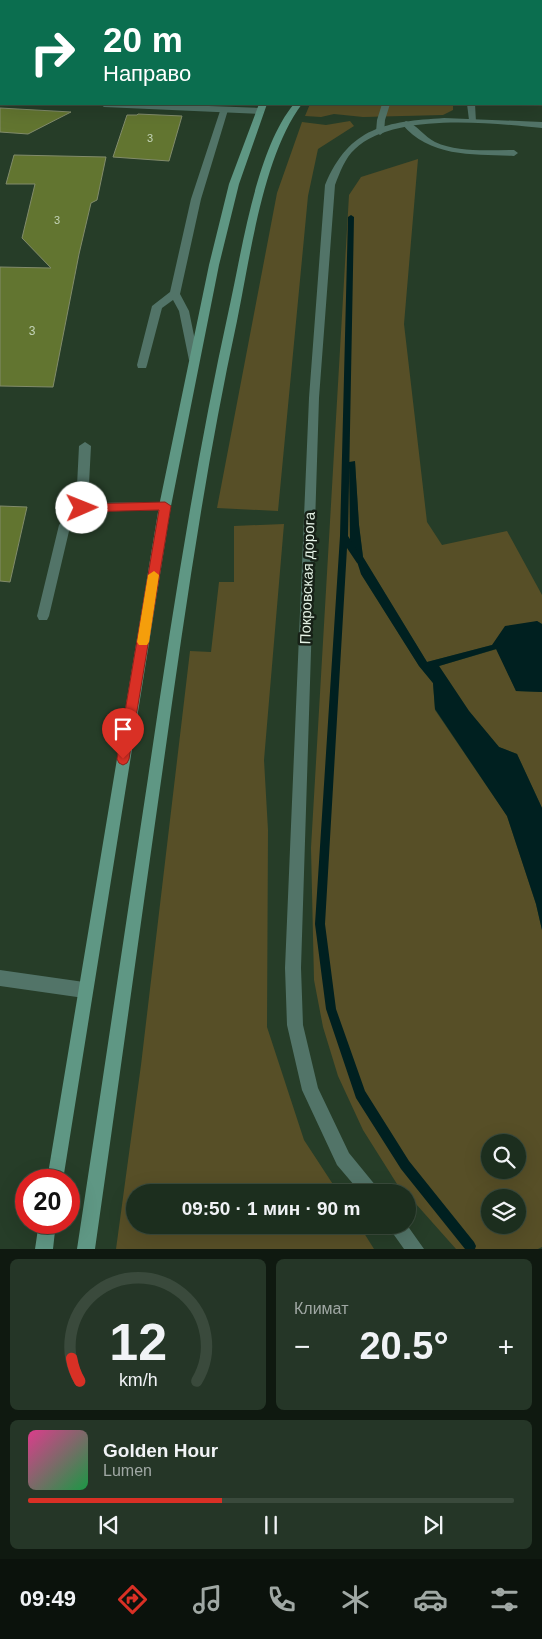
<!DOCTYPE html>
<html lang="ru">
<head>
<meta charset="utf-8">
<style>
	:root { --surface:#1c2e1e; --page:#253627; --text:#f1f3f6; --muted:#a0a8a4; --line:#3a4a3c; --accent:#d93025 }
	body { margin:0; font-family:Arial,sans-serif; background:var(--page); color:var(--text); height:100vh; display:flex; flex-direction:column; font-size:19px; white-space:nowrap }
	* { box-sizing:border-box; margin:0 }
	p { font-size:16px; color:var(--muted) }
	.icon { flex:none; width:28px; height:28px; fill:none; stroke:currentColor; stroke-width:2; stroke-linecap:round; stroke-linejoin:round }
	.map { position:relative; height:1249px; overflow:hidden }
	.drawer { display:flex; flex-direction:column; gap:10px; padding:10px; background:#0f1910; flex:1 }
	.drawer>* { flex:none }
	.banner { position:absolute; left:0px; top:0px; width:542px; height:105px; box-shadow:0 5px 20px #0002,0 0 0 1px var(--line); background:#0b6e4f; color:#fff; overflow:hidden }
	.tools { position:absolute; left:481px; top:1134px; display:grid; gap:10px }
	.tools a { display:grid; place-items:center; width:45px; height:45px; border-radius:50%; background:var(--surface); box-shadow:0 5px 20px #0002,0 0 0 1px var(--line); font-size:25px }
	.speed { position:absolute; left:15px; top:1169px; display:flex; gap:10px; font-size:25px; font-weight:700; text-align:center }
	.speed>* { display:grid; place-content:center; width:65px; height:65px; border-radius:50%; background:var(--surface); box-shadow:0 5px 20px #0002,0 0 0 1px var(--line); line-height:1 }
	.speed .limit { border:8px solid #d22; background:#fff; color:#111 }
	.pin { position:absolute; display:grid; place-items:center; width:42px; height:42px; color:#fff; margin:-51px -21px; border-radius:50% 50% 50% 0; rotate:-45deg; box-shadow:0 0 5px #0007 }
	.pin .icon { rotate:45deg }
	.me { position:absolute; width:55px; margin:-28px; rotate:89deg; stroke-linejoin:round; filter:drop-shadow(0 0 4px #0008) }
	.turn { display:flex; align-items:center; gap:18px; height:105px; padding:0 20px; font-size:22px }
	.turn .icon { width:65px; height:65px; stroke-width:2.5 }
	.turn b { display:block; font-size:35px; line-height:42px }
	.big { font-size:38px; font-weight:800; line-height:1.1 }
	.drawer .card { flex:1; display:flex; flex-direction:column; justify-content:center; gap:8px; min-width:0; padding:0 18px; border-radius:8px; background:var(--page) }
	.drawer .dial { align-items:center; gap:0 }
	.dial svg { height:130px; overflow:visible; fill:none; stroke:var(--line); stroke-width:7; stroke-linecap:round; text-anchor:middle }
	.dial text { fill:var(--text); stroke:none }
	.song { display:flex; align-items:center; gap:15px }
	.cover { width:60px; height:60px; border-radius:8px; background:linear-gradient(135deg,hsl(330 70% 55%),hsl(140 70% 35%)) }
	.played { height:5px; border-radius:2px; background:linear-gradient(90deg,var(--accent) 40%,var(--line) 40%) }
	.keys { display:flex; justify-content:space-around; direction:ltr }
	.heat { display:flex; justify-content:space-between; align-items:center; font-size:28px; direction:ltr }
	.drawer .tiles { flex:1; display:grid; gap:10px; grid-template-columns:1fr 1fr }
	.card:last-child { grid-column:span 2 }
	.trip { position:absolute; left:126px; top:1184px; width:290px; height:50px; border-radius:25px; background:var(--surface); box-shadow:0 5px 20px #0002,0 0 0 1px var(--line); font-weight:800; line-height:50px; text-align:center }
	.tab-bar { display:flex; height:80px; justify-content:space-around; align-items:center; background:#0b120c; color:var(--muted) }
	.tab-bar .icon { width:35px; height:35px }
	.tab-bar .current { color:var(--accent) }
	.tab-bar b { font-size:22px; color:var(--text) }
	.map>svg:first-child { display:block }
	.green { fill:#574f27; fill-rule:evenodd }
	.water { fill:#002020 }
	.lines { fill:none; stroke-linecap:round; stroke-linejoin:round }
	.stream { fill:#002020; fill-rule:evenodd }
	.building { fill:#627530; stroke:#818b6b }
	.lane { fill:#527468; fill-rule:evenodd }
	.street { fill:#527468; fill-rule:evenodd }
	.secondary { fill:#5f9784; fill-rule:evenodd }
	.route { fill:#d93025; stroke:#8d1f18 }
	.slow { fill:#f59e0b }
	.labels { text-anchor:middle; dominant-baseline:central; stroke-width:5; stroke-linejoin:round; paint-order:stroke }
	.far-number-label { font-size:11px; fill:#c4d4b8 }
	.number-label { font-size:12px; fill:#c4d4b8 }
	.street-label { font-size:15px; fill:#e5f3e6; stroke:#172117 }
</style>
</head>
<body>
<div class="map">
<svg width="542" height="1249" viewBox="0 0 542 1249">
	<rect width="100%" height="100%" fill="#263d28"/>
	<path class="green" d="M 310,104 L 453,104 L 453,110 L 443,115 L 363,117 L 334,114 L 321,117 L 305,116 Z
		M 350,121 L 354,126 L 318,149 L 308,196 L 278,511 L 217,508 L 277,193 L 302,122 L 326,125 Z
		M 418,159 L 404,324 L 427,522 L 442,545 L 507,531 L 542,595 L 542,624 L 537,621 L 492,645 L 427,662 L 363,557 L 359,525 L 355,462 L 349,462 L 361,574 L 419,666 L 433,683 L 435,710 L 507,816 L 536,904 L 542,930 L 542,1247 L 538,1249 L 456,1249 L 408,1195 L 408,1192 L 405,1192 L 397,1184 L 363,1130 L 338,1076 L 323,1027 L 314,980 L 311,848 L 349,195 L 361,177 ZM 490,1142 L 518,1142 L 518,1170 L 490,1170 ZM 490,1198 L 518,1198 L 518,1225 L 490,1225 Z
		M 284,524 L 264,760 L 268,830 L 267,1027 L 304,1140 L 338,1192 L 135,1192 L 135,1225 L 359,1225 L 374,1249 L 116,1249 L 141,1065 L 190,651 L 211,652 L 219,582 L 234,582 L 234,526 Z
		M 497,649 L 516,691 L 542,692 L 542,808 L 517,754 L 499,747 L 469,711 L 439,666 Z"/>
	<path class="water" d="M 355,461 L 359,525 L 363,557 L 427,662 L 492,645 L 505,626 L 537,621 L 542,624 L 542,692 L 516,691 L 496,649 L 439,666 L 469,711 L 499,747 L 517,754 L 542,808 L 542,930 L 536,904 L 507,816 L 435,709 L 433,683 L 419,666 L 361,574 L 350,540 L 349,462 Z"/>
	<g class="lines">
		<path class="stream" d="M 351,215 L 354,217 L 348,536 L 364,561 L 360,564 L 357,563 L 347,548 L 325,924 L 336,1009 L 365,1091 L 409,1161 L 474,1242 L 476,1246 L 475,1249 L 465,1249 L 401,1169 L 356,1098 L 326,1009 L 315,924 L 340,536 L 348,217 Z"/>
	</g>
	<path class="building" d="M 0,108 L 71,112 L 28,134 L 0,132 Z
		M 138,114 L 182,116 L 169,161 L 113,157 L 127,115 L 137,115 Z
		M 14,155 L 106,157 L 97,200 L 91,203 L 79,254 L 53,387 L 0,386 L 0,267 L 51,268 L 22,238 L 35,184 L 6,184 Z
		M 0,506 L 27,507 L 10,582 L 0,581 Z"/>
	<g class="lines">
		<path class="lane" d="M 382,104 L 390,104 L 385,120 L 384,132 L 380,135 L 376,132 L 377,120 Z
			M 467,104 L 475,104 L 476,122 L 469,120 Z
			M 221,108 L 228,110 L 201,199 L 180,294 L 189,311 L 199,360 L 194,364 L 189,360 L 179,311 L 173,300 L 162,308 L 147,365 L 146,368 L 138,368 L 137,365 L 152,306 L 170,292 L 191,199 Z
			M 406,121 C 417,125 425,137 435,142 C 459,153 489,150 514,150 L 518,153 L 514,156 C 474,154 430,158 402,124 Z
			M 85,442 L 91,446 L 88,503 L 165,502 L 171,506 L 165,510 L 85,512 L 70,527 L 49,616 L 47,620 L 39,620 L 37,616 L 59,525 L 76,506 L 79,446 Z"/>
		<path class="street" d="M 0,94 L 1,95 L 1,100 L 0,100 Z
			M 100,104 L 155,104 L 260,108 L 264,111 L 260,114 L 104,107 Z
			M 444,118 L 542,122 L 542,128 C 492,123 394,112 355,149 C 345,158 340,172 335,185 L 319,398 L 301,968 L 303,1025 L 318,1088 L 349,1153 L 376,1186 L 378,1192 L 360,1192 L 337,1165 L 302,1090 L 287,1025 L 285,968 L 309,398 L 325,185 C 350,126 386,122 444,118 Z
			M 0,970 L 84,982 L 89,985 L 92,990 L 89,995 L 84,998 L 0,986 Z
			M 387,1225 L 407,1225 L 424,1249 L 404,1249 Z"/>
		<path class="secondary" d="M 259,104 L 267,104 L 239,184 L 219,265 L 171,506 L 63,1180 L 47,1180 L 159,506 L 209,265 L 229,184 Z
			M 294,104 L 302,104 C 263,155 250,258 237,321 C 205,468 184,618 163,767 C 140,928 118,1088 95,1249 L 77,1249 C 101,1092 124,935 148,778 C 171,621 195,464 229,309 C 242,251 256,149 294,104 Z
			M 39,1222 L 56,1222 L 53,1249 L 35,1249 Z"/>
	</g>
	<path class="route" d="M 165,502 L 171,506 L 129,759 L 127,763 L 123,765 L 119,763 L 117,759 L 159,510 L 82,512 L 76,508 L 82,504 Z"/>
	<path class="slow" d="M 154,571 L 159,575 L 149,642 L 147,645 L 139,645 L 137,642 L 148,575 Z"/>
	<g class="labels">
		<g class="far-number-label">
			<text x="150" y="138">3</text>
			<text x="57" y="220">3</text>
		</g>
		<g class="number-label">
			<text x="32" y="331">3</text>
		</g>
		<g class="street-label">
			<text transform="translate(307 578) rotate(-88)">Покровская дорога</text>
		</g>
	</g>
</svg>
<div class="tools">
<a><svg class="icon" aria-label="search" viewBox="0 0 24 24"><circle cx="10" cy="10" r="6"/><path d="M15 15l6 6"/></svg></a>
<a><svg class="icon" aria-label="layers" viewBox="0 0 24 24"><path d="M12 4l9 5-9 5-9-5zM3 14l9 5 9-5"/></svg></a>
</div>
<div class="speed"><div class="limit">20</div></div>
<div class="pin" style="left:123px;top:759px;background:#d93025"><svg class="icon" aria-label="arrive" viewBox="0 0 24 24"><path d="M6 21V4h12l-3 4 3 4H6"/></svg></div>
<svg class="me" style="left:82px;top:508px" viewBox="-20 -20 40 40"><circle r="19" fill="#fff"/><path d="M0-13L10 11 0 6-10 11z" fill="#d93025"/></svg>
<div class="trip">09:50 · 1 мин · 90 m</div>
<div class="banner">
<div class="turn"><svg class="icon" aria-label="right" viewBox="0 0 24 24"><path d="M7 20v-9h11M14 6l5 5-5 5"/></svg><div><b>20 m</b>Направо</div></div>
</div>
</div>
<section class="drawer">
<div class="tiles">
<div class="card dial"><svg viewBox="0 0 100 80">
<path d="M14 69A42 42 0 1 1 86 69"/>
<path d="M14 69A42 42 0 0 1 9 55" stroke="#d93025"/>
<text x="50" y="56" font-size="32" font-weight="700">12</text>
<text x="50" y="72" font-size="11">km/h</text>
</svg></div>
<div class="card"><p>Климат</p>
<div class="heat"><a>−</a><b class="big">20.5°</b><a>+</a></div>
</div>
<div class="card">
<div class="song"><i class="cover"></i><div><b>Golden Hour</b><p>Lumen</p></div></div>
<div class="played"></div>
<div class="keys"><svg class="icon" aria-label="previous" viewBox="0 0 24 24"><path d="M18 5L8 12l10 7zM5 5v14"/></svg><svg class="icon" aria-label="pause" viewBox="0 0 24 24"><path d="M8 5v14M16 5v14"/></svg><svg class="icon" aria-label="next" viewBox="0 0 24 24"><path d="M6 5l10 7-10 7zM19 5v14"/></svg></div>
</div>
</div>
</section>
<nav class="tab-bar">
<b>09:49</b>
<svg class="icon current" aria-label="directions" viewBox="0 0 24 24"><path d="M12 3l9 9-9 9-9-9zM9 14v-3h6M13 9l2 2-2 2"/></svg>
<svg class="icon" aria-label="music" viewBox="0 0 24 24"><path d="M9 18V5l10-2v13"/><circle cx="6" cy="18" r="3"/><circle cx="16" cy="16" r="3"/></svg>
<svg class="icon" aria-label="phone" viewBox="0 0 24 24"><path d="M5 4h4l2 5-3 2q2 4 5 5l2-3 5 2v4C11 20 4 13 5 4z"/></svg>
<svg class="icon" aria-label="climate" viewBox="0 0 24 24"><path d="M12 3v18M4 7l16 10M4 17L20 7"/></svg>
<svg class="icon" aria-label="car" viewBox="0 0 24 24"><path d="M5 17H2v-5l4-1 3-4h7l3 4 3 1v5h-3M9 17h6M6 11h13"/><circle cx="7" cy="17" r="2"/><circle cx="17" cy="17" r="2"/></svg>
<svg class="icon" aria-label="filters" viewBox="0 0 24 24"><path d="M4 7h16M4 17h16"/><circle cx="9" cy="7" r="2"/><circle cx="15" cy="17" r="2"/></svg>
</nav>
</body>
</html>
